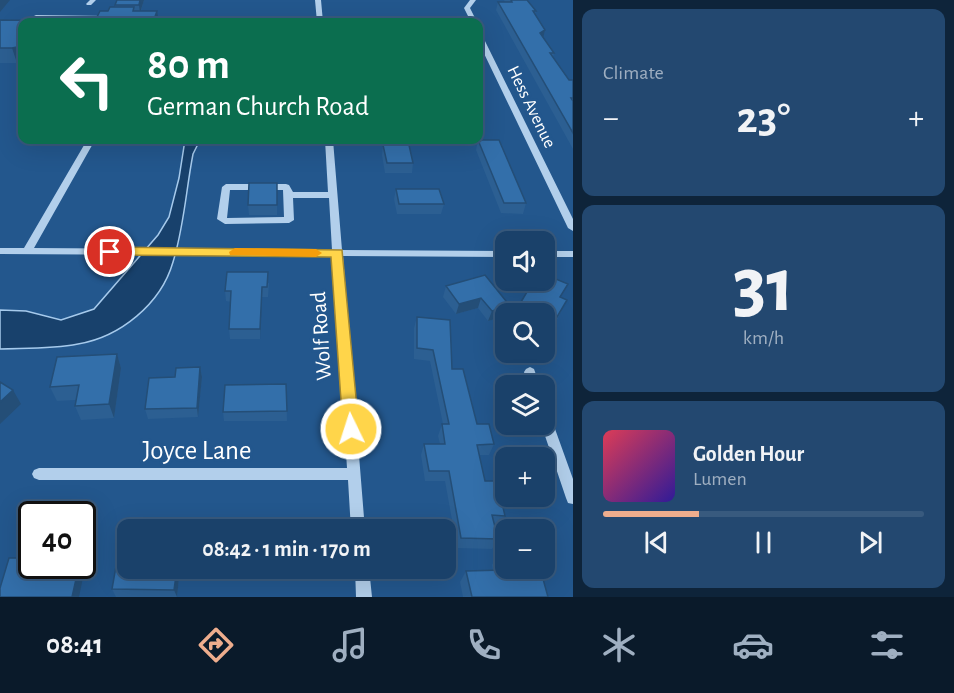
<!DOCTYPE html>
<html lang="en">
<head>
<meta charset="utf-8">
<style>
	:root { --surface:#1a416a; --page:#234870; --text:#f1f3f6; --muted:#9fafc1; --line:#385a7e; --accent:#eead8d }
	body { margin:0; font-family:"Alegreya Sans",sans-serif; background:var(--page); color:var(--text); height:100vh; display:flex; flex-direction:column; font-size:22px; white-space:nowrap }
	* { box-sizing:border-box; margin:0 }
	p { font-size:20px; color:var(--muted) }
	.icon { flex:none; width:33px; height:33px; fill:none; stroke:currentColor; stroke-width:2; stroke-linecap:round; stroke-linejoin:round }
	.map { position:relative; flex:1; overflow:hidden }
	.details { display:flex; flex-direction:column; gap:9px; padding:9px; background:#0e243a; width:381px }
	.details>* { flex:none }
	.banner { position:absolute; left:18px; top:18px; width:465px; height:126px; border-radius:12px; box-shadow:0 6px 24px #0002,0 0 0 2px var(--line); background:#0b6e4f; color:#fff; overflow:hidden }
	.controls { position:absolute; left:495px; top:231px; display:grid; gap:12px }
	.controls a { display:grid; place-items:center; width:60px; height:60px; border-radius:12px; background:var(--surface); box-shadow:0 6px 24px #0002,0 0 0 2px var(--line); font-size:30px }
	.speed { position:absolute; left:18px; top:501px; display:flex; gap:12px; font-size:30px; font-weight:700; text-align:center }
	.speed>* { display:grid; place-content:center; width:78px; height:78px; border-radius:50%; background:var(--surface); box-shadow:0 6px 24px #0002,0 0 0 2px var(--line); line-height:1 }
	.speed .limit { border:3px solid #111; border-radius:9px; background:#fff; color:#111 }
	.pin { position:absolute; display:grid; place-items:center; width:51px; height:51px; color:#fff; margin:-26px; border:3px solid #fff; border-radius:50%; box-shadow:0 2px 6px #0007 }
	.me { position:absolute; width:66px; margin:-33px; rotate:356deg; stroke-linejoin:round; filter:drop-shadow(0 0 4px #0008) }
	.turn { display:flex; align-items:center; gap:21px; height:126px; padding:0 30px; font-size:27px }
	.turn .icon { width:78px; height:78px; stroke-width:2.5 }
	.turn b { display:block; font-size:42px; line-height:51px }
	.big { font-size:45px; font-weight:700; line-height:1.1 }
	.details .card { flex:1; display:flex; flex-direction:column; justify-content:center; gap:9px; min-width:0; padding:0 21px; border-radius:12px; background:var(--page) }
	.details .dial { align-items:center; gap:0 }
	.dial b { font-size:78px; line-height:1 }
	.song { display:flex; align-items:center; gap:18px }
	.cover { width:72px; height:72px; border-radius:9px; background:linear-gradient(135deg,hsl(350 70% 55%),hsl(250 70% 35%)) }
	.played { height:6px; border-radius:3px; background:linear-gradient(90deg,var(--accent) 30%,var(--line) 30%) }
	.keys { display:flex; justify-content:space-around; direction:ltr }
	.heat { display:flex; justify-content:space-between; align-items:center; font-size:33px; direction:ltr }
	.trip { position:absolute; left:117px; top:519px; width:339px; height:60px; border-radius:12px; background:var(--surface); box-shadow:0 6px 24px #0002,0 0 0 2px var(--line); font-weight:700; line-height:60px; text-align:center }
	.dock { display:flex; height:96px; justify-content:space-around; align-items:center; background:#0a1a2a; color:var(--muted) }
	.dock .icon { width:42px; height:42px }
	.dock .selected { color:var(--accent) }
	.dock b { font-size:27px; color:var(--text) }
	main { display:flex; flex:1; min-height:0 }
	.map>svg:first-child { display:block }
	.water { fill:#18416c; stroke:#a6caec; stroke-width:1.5 }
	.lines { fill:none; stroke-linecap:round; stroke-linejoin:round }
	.minor { fill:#b2cfeb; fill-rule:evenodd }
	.wall { fill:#2c5f92 }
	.shaded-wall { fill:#244e77 }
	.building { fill:#336faa; stroke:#244e77; stroke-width:1.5 }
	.route { fill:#ffd54a; stroke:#a68a30; stroke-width:1.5 }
	.slow { fill:#f59e0b }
	.labels { text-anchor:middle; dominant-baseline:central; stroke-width:6; stroke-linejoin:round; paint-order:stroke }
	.far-street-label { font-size:18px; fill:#fff; stroke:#23578d }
	.street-label { font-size:22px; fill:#fff; stroke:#23578d }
	.near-street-label { font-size:27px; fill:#fff; stroke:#23578d }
</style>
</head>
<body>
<main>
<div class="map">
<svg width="573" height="597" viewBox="0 0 573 597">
	<rect width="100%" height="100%" fill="#23578d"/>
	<path class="water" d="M 185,140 L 200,140 L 193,154 C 186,190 184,227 173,262 C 161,304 120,337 78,344 C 52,349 26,348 0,349 L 0,310 L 26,311 L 61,320 L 94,309 L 158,235 L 169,217 L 179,178 Z"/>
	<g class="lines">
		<path class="minor" d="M 90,0 L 96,0 L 91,5 L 87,5 L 86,4 Z
			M 315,0 L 321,0 L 323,22 L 317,22 Z
			M 470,0 L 476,0 L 470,8 L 477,22 L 471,22 L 464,8 Z
			M 36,15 L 110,16 L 113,18 L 110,20 L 34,18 L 34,16 Z
			M 147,16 L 181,16 L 184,18 L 184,22 L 178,22 L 178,20 L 145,19 L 144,18 Z
			M 478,31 L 481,33 L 573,219 L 573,231 L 568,228 L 478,41 Z
			M 87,140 L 95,140 L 34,248 L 332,250 L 329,198 L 293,198 L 294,220 L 289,223 L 225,224 L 217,219 L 222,187 L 226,184 L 286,184 L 289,185 L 293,192 L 328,192 L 325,140 L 333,140 L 342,250 L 506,251 L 506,257 L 343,256 L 365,530 L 351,530 L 348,480 L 39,480 L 34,478 L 32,474 L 34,470 L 39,468 L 347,468 L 333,256 L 0,254 L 0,248 L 24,248 ZM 230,190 L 283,190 L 284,217 L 227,218 Z
			M 544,251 L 573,251 L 573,257 L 544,257 Z
			M 530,367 L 534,369 L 540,386 L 528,386 L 524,372 L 526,369 Z
			M 544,410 L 548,411 L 550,415 L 573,479 L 573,504 L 568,503 L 566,498 L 541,424 L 544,424 Z
			M 355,568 L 369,568 L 372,597 L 356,597 Z"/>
	</g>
	<path class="wall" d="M 144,0 L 141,11 L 159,22 L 22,22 L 17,63 L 0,63 L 0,20 L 95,21 L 108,11 L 115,7 L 115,5 Z
		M 504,0 L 527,0 L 536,11 L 535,14 L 545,30 L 543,38 L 554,53 L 553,57 L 569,80 L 573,80 L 573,149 L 496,10 L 498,2 L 505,2 Z
		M 419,140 L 442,140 L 441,143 L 419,143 Z
		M 478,140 L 526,203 L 523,214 L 501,213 L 476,150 Z
		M 383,145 L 413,163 L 412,173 L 385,173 L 382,155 Z
		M 277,183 L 277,215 L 249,215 L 248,205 Z
		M 396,189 L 444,204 L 441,214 L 397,214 L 394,199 Z
		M 485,275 L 506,314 L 506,316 L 488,321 L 478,308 L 456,314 L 443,297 L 446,286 Z
		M 269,283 L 268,297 L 262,297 L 260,339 L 230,339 L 229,329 L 231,302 L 226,301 L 225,291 Z
		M 561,297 L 562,310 L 553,327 L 544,324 L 544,314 L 520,314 L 517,312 L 521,302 Z
		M 417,317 L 452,369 L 477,424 L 494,444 L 489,455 L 479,455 L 485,481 L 505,516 L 499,526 L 495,525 L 498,539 L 492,549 L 457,548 L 445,481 L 425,481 L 421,455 L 424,444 L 440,444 L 438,436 L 442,424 L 443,424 L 430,361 L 414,359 L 414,328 Z
		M 117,354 L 121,368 L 114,418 L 81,420 L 75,406 L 76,400 L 57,401 L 50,387 Z
		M 200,367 L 202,377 L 198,417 L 148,419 L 145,409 L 175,377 Z
		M 286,384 L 287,421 L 224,421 L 223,412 Z
		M 499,553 L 548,597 L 463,597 L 460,582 L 466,571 L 493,570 L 492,565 Z
		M 180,568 L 177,597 L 116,597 L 112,589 Z
		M 209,568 L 292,568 L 291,579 L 211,577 Z"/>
	<path class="shaded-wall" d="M 0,0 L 10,0 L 0,12 Z
		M 140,0 L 144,0 L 140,13 L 139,5 Z
		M 157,11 L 159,22 L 153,22 Z
		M 545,30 L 543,39 L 540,33 Z
		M 22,46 L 22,62 L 17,63 L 12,48 Z
		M 262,287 L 262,297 L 260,339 L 260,329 Z
		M 481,298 L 478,308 L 456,314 L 459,304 Z
		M 510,306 L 507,314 L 506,314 L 506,316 L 488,321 L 492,311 Z
		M 117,354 L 121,368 L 114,418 L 109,404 Z
		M 200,367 L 202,377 L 198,417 L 197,408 Z
		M 13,390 L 21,404 L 0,424 L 0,402 Z
		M 88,526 L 92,534 L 79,597 L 72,597 L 79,566 L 82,566 L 82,551 Z
		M 177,568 L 180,568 L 177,597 L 174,590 Z"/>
	<path class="building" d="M 117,0 L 140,0 L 139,5 L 115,5 Z
		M 511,0 L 527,0 L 536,11 L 533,11 L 545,30 L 540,33 L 554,53 L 550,53 L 569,80 L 573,80 L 573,98 L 571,98 L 573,101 L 573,133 L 498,2 L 512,2 Z
		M 110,7 L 134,7 L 133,11 L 157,11 L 153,22 L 22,22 L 22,46 L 12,48 L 0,48 L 0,20 L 95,21 L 100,11 L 108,11 Z
		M 478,140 L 499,140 L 526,203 L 504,203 Z
		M 383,145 L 409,145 L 413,163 L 387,163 Z
		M 249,183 L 277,183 L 277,205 L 248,205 Z
		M 396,189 L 439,189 L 444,204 L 399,204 Z
		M 227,272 L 268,272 L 267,287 L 262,287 L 260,329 L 229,329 L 231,291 L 225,291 Z
		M 544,274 L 568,284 L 560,297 L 567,300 L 557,317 L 521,302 L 534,280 L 544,280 Z
		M 485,275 L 510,306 L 492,311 L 481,298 L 459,304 L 446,286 Z
		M 417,317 L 450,320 L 452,369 L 463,369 L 477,424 L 489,424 L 494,444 L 477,445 L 485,481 L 497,481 L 505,516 L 492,515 L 498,539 L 461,538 L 449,471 L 429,471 L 424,444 L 445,444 L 442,424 L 449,424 L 433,350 L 417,348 Z
		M 117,354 L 109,404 L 75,406 L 79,385 L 50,387 L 57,357 Z
		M 200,367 L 197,408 L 145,409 L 149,378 L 175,377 L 176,368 Z
		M 0,382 L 13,390 L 0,402 Z
		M 286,384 L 287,411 L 223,412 L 225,385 Z
		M 213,518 L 292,520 L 292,530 L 212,530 Z
		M 151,525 L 182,525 L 181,530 L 150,530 Z
		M 82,526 L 88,526 L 82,551 Z
		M 119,549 L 128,549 L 128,568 L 177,568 L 174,590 L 112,589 Z
		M 499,553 L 506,553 L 506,568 L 540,568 L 548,597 L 472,597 L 466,571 L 503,570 Z
		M 9,558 L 32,558 L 32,566 L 79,566 L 72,597 L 0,597 L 0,588 Z"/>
	<path class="route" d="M 110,247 L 342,250 L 359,429 L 356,434 L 351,437 L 345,434 L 343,429 L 331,257 L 105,255 L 104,252 L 105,249 Z"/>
	<path class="slow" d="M 235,248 L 316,249 L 322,253 L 316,257 L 230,255 L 229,252 Z"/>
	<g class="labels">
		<g class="far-street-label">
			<text transform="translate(531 107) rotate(64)">Hess Avenue</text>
		</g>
		<g class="street-label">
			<text transform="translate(321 336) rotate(-94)">Wolf Road</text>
		</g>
		<g class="near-street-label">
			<text x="197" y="450">Joyce Lane</text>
		</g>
	</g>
</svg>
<div class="controls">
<a><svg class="icon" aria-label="sound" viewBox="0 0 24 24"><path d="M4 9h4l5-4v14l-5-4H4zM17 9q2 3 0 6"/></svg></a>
<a><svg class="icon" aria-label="search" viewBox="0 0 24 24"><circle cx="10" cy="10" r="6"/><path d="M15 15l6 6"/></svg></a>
<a><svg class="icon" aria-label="layers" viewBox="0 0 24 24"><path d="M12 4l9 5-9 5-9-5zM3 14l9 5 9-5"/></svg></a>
<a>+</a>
<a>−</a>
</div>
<div class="speed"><div class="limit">40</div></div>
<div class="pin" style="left:110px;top:252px;background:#d93025"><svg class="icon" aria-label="arrive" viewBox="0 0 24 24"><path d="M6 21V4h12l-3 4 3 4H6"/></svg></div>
<svg class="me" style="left:351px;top:429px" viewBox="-20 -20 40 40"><circle r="17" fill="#ffd54a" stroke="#fff" stroke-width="3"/><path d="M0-11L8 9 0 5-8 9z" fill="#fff"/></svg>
<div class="trip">08:42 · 1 min · 170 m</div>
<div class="banner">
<div class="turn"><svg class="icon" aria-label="left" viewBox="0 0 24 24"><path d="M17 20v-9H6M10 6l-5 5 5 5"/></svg><div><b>80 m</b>German Church Road</div></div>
</div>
</div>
<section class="details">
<div class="card"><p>Climate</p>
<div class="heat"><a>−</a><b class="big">23°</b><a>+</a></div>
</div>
<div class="card dial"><b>31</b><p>km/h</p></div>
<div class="card">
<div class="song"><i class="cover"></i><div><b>Golden Hour</b><p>Lumen</p></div></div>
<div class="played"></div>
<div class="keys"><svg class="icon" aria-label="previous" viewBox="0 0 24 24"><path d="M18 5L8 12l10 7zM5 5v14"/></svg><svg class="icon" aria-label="pause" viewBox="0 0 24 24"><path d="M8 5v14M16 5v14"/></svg><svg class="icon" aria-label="next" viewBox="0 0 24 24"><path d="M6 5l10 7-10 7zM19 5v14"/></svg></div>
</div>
</section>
</main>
<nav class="dock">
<b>08:41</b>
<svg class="icon selected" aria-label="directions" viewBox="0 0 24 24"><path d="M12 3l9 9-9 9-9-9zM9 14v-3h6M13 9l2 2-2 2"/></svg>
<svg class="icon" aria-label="music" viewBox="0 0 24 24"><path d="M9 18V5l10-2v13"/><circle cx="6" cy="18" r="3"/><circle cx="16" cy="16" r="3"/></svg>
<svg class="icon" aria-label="phone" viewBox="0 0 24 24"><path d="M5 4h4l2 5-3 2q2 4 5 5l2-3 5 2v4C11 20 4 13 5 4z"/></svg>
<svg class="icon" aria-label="climate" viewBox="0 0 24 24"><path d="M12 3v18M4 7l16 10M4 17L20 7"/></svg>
<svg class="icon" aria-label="car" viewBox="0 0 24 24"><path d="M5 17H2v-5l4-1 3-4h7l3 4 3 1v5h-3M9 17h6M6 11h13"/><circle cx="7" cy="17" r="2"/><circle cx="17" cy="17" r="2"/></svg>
<svg class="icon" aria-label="filters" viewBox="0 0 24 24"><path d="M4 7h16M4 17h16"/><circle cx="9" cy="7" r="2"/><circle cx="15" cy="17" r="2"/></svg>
</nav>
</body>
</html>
